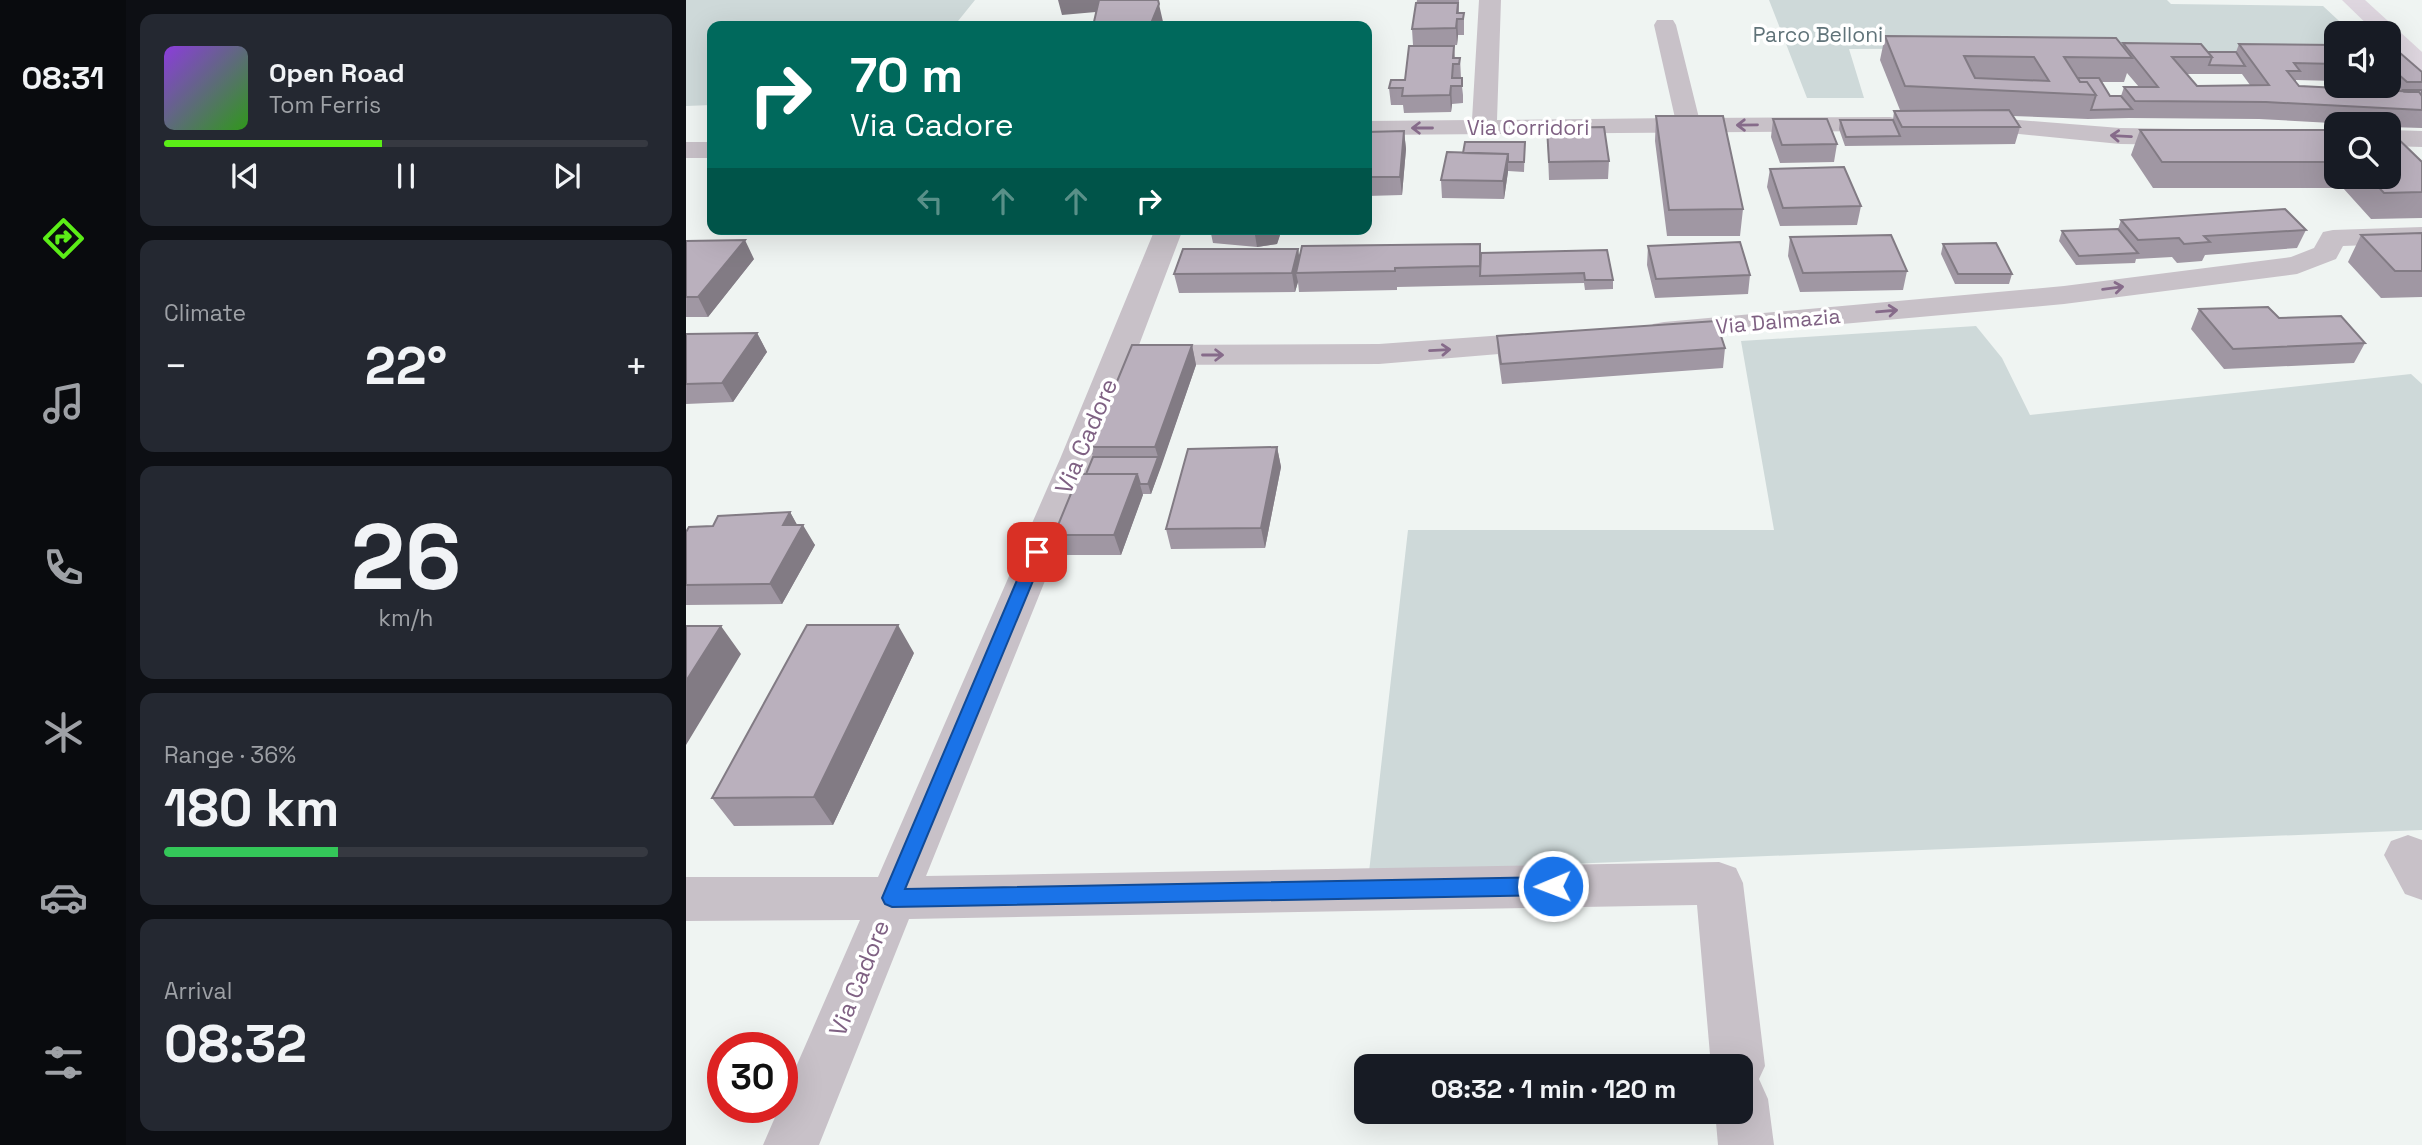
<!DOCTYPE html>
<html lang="en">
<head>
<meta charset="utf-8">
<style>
	:root { --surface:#171b24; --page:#242831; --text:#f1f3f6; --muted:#9ea1a6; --line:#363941; --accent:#5bed17 }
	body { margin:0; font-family:"Space Grotesk",sans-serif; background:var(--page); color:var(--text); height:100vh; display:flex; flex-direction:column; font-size:26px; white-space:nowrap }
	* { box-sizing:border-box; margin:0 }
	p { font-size:23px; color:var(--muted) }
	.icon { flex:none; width:38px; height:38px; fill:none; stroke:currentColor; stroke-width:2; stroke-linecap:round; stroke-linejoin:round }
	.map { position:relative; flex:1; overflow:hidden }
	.details { display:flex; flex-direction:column; gap:14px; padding:14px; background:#0d0f14; width:560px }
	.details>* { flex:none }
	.banner { position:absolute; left:21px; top:21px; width:665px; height:214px; border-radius:14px; box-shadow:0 7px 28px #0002; background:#00695c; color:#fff; overflow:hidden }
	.buttons { position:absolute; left:1638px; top:21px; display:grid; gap:14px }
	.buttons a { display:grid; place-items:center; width:77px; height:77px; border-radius:14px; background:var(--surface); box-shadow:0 7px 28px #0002; font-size:35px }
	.speed { position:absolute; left:21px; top:1032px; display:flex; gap:14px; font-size:35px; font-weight:700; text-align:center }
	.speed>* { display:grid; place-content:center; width:91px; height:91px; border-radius:50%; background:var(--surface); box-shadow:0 7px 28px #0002; line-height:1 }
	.speed .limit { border:10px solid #d22; background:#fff; color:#111 }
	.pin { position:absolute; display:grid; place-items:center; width:60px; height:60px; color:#fff; margin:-30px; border-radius:14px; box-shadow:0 4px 10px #0006 }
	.me { position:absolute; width:77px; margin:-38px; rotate:269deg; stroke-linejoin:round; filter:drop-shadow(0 0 5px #0008) }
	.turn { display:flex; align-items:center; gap:24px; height:147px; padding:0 28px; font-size:32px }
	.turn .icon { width:91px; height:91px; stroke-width:2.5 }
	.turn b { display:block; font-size:49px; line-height:60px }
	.lanes { display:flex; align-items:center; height:66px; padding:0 28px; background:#0003; justify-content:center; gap:35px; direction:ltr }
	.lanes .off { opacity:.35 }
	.big { font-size:52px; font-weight:700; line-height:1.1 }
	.details .card { flex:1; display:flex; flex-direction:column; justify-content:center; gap:10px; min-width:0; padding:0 24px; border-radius:14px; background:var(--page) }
	.details .dial { align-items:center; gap:0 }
	.dial b { font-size:91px; line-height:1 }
	.song { display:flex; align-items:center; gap:21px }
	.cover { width:84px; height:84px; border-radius:10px; background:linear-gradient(135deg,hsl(270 70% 55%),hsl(110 70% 35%)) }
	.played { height:7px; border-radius:4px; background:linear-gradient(90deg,var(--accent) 45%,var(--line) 45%) }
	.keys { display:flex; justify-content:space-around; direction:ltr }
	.heat { display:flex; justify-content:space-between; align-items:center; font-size:38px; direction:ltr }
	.charge { height:10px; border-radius:5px; background:linear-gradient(90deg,#34c759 36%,var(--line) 0) }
	.trip { position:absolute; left:668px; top:1054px; width:399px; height:70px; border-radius:14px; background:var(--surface); box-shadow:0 7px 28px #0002; font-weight:700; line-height:70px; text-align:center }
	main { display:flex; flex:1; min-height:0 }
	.dock { display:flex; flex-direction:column; width:126px; justify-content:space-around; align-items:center; background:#090b0e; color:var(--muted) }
	.dock .icon { width:49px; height:49px }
	.dock .active { color:var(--accent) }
	.dock b { font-size:32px; color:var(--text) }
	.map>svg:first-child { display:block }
	.green { fill:#ced9d9 }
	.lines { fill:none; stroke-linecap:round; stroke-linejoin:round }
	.minor { fill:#c8c1c8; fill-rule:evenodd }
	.secondary { fill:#ded6df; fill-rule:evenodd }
	.wall { fill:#a097a3; fill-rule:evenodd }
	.shaded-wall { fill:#827b84 }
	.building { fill:#bab0bd; stroke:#827b84; stroke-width:2; fill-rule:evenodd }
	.oneway { stroke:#866b8a }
	.route { fill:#1a73e8; stroke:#114b97; stroke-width:2 }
	.labels { text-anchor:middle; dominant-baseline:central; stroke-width:7; stroke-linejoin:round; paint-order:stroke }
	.far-park-label { font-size:21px; fill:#607379; stroke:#fff }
	.far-street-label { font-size:21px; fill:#7f6183; stroke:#fff }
	.street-label { font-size:24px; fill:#7f6183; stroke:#fff }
</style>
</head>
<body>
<main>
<nav class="dock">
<b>08:31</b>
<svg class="icon active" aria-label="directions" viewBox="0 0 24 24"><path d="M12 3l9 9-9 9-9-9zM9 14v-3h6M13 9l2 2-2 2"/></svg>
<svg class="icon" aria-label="music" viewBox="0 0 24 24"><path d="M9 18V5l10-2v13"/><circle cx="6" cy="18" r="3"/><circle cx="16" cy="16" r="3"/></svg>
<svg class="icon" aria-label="phone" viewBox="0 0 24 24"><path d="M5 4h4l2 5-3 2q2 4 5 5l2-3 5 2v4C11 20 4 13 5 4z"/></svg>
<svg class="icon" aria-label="climate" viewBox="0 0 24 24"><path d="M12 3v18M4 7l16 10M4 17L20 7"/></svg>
<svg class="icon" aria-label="car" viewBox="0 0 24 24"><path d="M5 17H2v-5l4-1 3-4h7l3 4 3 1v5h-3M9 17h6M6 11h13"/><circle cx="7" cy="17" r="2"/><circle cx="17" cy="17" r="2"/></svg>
<svg class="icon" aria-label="filters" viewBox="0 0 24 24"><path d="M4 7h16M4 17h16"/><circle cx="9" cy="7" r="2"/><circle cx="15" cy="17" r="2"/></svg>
</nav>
<section class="details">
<div class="card">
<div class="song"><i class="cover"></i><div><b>Open Road</b><p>Tom Ferris</p></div></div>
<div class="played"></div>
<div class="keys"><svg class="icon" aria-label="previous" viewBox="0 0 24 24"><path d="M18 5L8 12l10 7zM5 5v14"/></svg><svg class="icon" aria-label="pause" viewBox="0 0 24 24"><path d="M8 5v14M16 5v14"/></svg><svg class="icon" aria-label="next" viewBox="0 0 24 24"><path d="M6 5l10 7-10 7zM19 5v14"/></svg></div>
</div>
<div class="card"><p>Climate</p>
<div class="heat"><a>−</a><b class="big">22°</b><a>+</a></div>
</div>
<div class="card dial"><b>26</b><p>km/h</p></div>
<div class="card"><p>Range · 36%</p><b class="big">180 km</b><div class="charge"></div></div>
<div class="card"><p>Arrival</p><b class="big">08:32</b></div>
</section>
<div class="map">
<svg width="1736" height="1145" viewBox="0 0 1736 1145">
	<rect width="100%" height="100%" fill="#eff4f2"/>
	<path class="green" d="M 0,0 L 289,0 L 268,26 L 26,26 L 26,105 L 0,106 Z
		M 1083,0 L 1481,0 L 1485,4 L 1637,6 L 1666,33 L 1650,33 L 1650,62 L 1430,48 L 1163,49 L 1178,98 L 1121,98 Z
		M 1290,326 L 1316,358 L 1344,415 L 1725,374 L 1736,384 L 1736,830 L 683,872 L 722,530 L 1088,530 L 1055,341 Z"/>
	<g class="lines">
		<path class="minor" d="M 793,0 L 815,0 L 811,120 L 989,118 L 968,25 L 971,20 L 987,20 L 990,25 L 1013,118 L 1204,117 L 1213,119 L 1216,124 L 1213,129 L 1204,131 L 681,135 L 681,121 L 786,120 Z
			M 1282,116 L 1434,128 L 1505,129 L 1514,132 L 1518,137 L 1514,142 L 1505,145 L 1434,144 L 1273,128 L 1270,123 L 1273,118 Z
			M 1703,130 L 1736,131 L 1736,147 L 1703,146 Z
			M 0,142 L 26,142 L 26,158 L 0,158 Z
			M 1736,227 L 1736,243 L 1657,246 L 1650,259 L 1611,274 L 1378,304 L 978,340 L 967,338 L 962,331 L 967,324 L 978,322 L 1378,286 L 1605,257 L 1628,248 L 1637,232 L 1647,230 Z
			M 469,229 L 497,229 L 453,345 L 693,344 L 862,332 L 873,334 L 878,341 L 873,348 L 862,350 L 693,364 L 446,365 L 240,876 L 1033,862 L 1050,868 L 1057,883 L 1079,1066 L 1073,1079 L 1082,1099 L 1088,1145 L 1032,1145 L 1029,1111 L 1055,1111 L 1055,1066 L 1025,1066 L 1011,905 L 223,919 L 133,1145 L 77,1145 L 93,1108 L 96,1108 L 96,1099 L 174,920 L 0,921 L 0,877 L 192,877 L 374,459 Z
			M 1722,835 L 1736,840 L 1736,900 L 1719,894 L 1698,855 L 1705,841 Z"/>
		<path class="secondary" d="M 1656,0 L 1679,0 L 1736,52 L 1736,71 L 1728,69 L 1703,45 L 1703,33 L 1690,33 Z"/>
	</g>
	<path class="wall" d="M 731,0 L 773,0 L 773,13 L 778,13 L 778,35 L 772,35 L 771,45 L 727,45 L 726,29 Z
		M 1199,36 L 1436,46 L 1437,43 L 1522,52 L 1550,52 L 1553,44 L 1650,45 L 1650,81 L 1610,80 L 1610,82 L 1613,86 L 1704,91 L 1698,86 L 1703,86 L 1703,46 L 1736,72 L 1736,128 L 1703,127 L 1703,124 L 1663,124 L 1573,119 L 1443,118 L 1402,119 L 1327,116 L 1334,127 L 1329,144 L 1159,146 L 1153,129 L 1154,120 L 1207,120 L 1208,111 L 1227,111 L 1214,110 L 1194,60 ZM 1441,73 L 1453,87 L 1438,87 L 1435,96 L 1424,96 L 1415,82 L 1438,82 ZM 1501,74 L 1556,74 L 1564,85 L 1511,86 Z
		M 768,46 L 769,58 L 774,58 L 775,78 L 777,95 L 777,103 L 766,104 L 765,112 L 718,113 L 717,105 L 705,105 L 703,88 L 719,80 Z
		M 970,116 L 1057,209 L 1054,236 L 981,236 L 969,141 Z
		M 1087,119 L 1151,144 L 1148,162 L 1094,163 L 1085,137 Z
		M 861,128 L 923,161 L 922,179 L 863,180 Z
		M 1454,130 L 1650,130 L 1650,177 L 1703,177 L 1736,162 L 1736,218 L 1685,219 L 1657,188 L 1467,188 L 1445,155 Z
		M 718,131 L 720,149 L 716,195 L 681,196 L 681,132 Z
		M 839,142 L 838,172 L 822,171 L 818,199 L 756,198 L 755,180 L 777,153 Z
		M 1084,169 L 1175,206 L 1171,225 L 1094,226 L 1081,187 Z
		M 1435,220 L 1620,230 L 1611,248 L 1519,255 L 1516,261 L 1491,263 L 1486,257 L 1450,259 L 1449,263 L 1390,265 L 1373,241 L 1376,231 L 1432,229 Z
		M 524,229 L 596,229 L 591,244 L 571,247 L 527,243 Z
		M 1736,233 L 1736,297 L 1695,298 L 1662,262 L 1675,235 Z
		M 1104,237 L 1221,271 L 1217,290 L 1114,292 L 1102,256 Z
		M 0,241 L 68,259 L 22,317 L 0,317 Z
		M 1257,244 L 1326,274 L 1323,284 L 1269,284 L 1255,254 Z
		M 962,246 L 1064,275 L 1062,294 L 969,298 L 961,265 Z
		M 612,249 L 613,257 L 795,253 L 927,280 L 927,289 L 899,290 L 898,283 L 711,287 L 711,290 L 613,292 L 612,282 L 609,292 L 493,293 L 488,274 Z
		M 1513,309 L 1593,318 L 1679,343 L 1668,363 L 1538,369 L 1505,329 Z
		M 71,333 L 81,352 L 47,402 L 0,404 L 0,334 Z
		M 811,336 L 1039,348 L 1037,368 L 816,384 L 812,355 Z
		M 506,345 L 510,365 L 465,494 L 457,494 L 435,555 L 375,555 L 368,535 L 400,474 L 407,457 L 404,447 Z
		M 591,447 L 595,467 L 579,548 L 485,549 L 480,529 Z
		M 104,512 L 111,525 L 129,545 L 96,604 L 0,605 L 0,532 Z
		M 228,653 L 147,825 L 48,826 L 26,798 Z"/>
	<path class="shaded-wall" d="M 372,0 L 418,0 L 421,11 L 376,15 Z
		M 472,0 L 478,26 L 464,26 Z
		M 771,19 L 772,35 L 771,45 L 770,28 Z
		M 765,86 L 766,104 L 765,112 L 764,95 Z
		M 718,131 L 720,149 L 716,195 L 714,177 Z
		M 822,154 L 822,172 L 818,199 L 817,181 Z
		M 568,229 L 596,229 L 591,244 L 571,247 Z
		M 59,240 L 68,259 L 22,317 L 12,297 Z
		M 612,249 L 615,268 L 610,273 L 612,282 L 609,292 L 606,273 Z
		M 71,333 L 81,352 L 47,402 L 36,383 Z
		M 506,345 L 510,365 L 475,467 L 469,447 Z
		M 591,447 L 595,467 L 579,548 L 575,528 Z
		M 472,457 L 475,467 L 465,494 L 462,484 Z
		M 451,474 L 457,495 L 435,555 L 428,535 Z
		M 104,512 L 114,530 L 117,525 L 129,545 L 96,604 L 84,584 L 97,525 Z
		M 212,625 L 228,653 L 147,825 L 128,797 Z
		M 35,626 L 55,654 L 0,745 L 0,681 Z"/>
	<path class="building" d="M 413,0 L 472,0 L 473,4 L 464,26 L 407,26 Z
		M 730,3 L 772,3 L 771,13 L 778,13 L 777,19 L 771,19 L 770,28 L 726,29 Z
		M 1199,36 L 1430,38 L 1446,58 L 1378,57 L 1394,82 L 1401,82 L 1410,95 L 1219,86 ZM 1278,56 L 1348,57 L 1363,81 L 1289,78 Z
		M 1437,43 L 1515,44 L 1526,57 L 1486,57 L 1511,86 L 1583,85 L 1553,44 L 1650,45 L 1650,64 L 1608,63 L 1614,71 L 1601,71 L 1613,86 L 1733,92 L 1736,96 L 1736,110 L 1580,102 L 1449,101 L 1438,87 L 1472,87 Z
		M 723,46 L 768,46 L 767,58 L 774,58 L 773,64 L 767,64 L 766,78 L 776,78 L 776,86 L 765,86 L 764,95 L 716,96 L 717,88 L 703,88 L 705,80 L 719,80 Z
		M 1703,46 L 1706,46 L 1736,72 L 1736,82 L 1721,82 L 1703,66 Z
		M 1522,52 L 1550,52 L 1559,66 L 1523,65 L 1526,57 Z
		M 1392,78 L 1413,78 L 1424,96 L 1435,96 L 1446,109 L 1405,110 L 1410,95 L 1401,82 L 1394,82 Z
		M 1717,90 L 1736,90 L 1736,96 L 1733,92 L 1718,92 Z
		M 1323,110 L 1334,127 L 1216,127 L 1208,111 Z
		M 970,116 L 1037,116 L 1057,209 L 983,210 Z
		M 1087,119 L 1141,119 L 1151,144 L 1096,145 Z
		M 1154,120 L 1207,120 L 1214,136 L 1160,137 Z
		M 918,127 L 923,161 L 863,162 L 861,128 Z
		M 1454,130 L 1650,130 L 1650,162 L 1476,162 Z
		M 1703,130 L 1736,162 L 1736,192 L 1698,193 L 1683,177 L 1703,177 Z
		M 718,131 L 714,177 L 681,177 L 681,132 Z
		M 779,142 L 839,142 L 838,162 L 822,162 L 822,154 L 777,153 Z
		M 761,152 L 822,154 L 817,181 L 755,180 Z
		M 1158,167 L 1175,206 L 1097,208 L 1084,169 Z
		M 1599,209 L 1620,230 L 1518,236 L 1524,242 L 1498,244 L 1493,238 L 1452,240 L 1435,220 Z
		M 1432,229 L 1452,253 L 1393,256 L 1376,231 Z
		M 1736,233 L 1736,271 L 1709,271 L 1675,235 Z
		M 1205,235 L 1221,271 L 1117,273 L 1104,237 Z
		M 59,240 L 12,297 L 0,297 L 0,241 Z
		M 1054,242 L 1064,275 L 970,279 L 962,246 Z
		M 1310,243 L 1326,274 L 1272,274 L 1257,244 Z
		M 794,244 L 794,266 L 709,268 L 709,271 L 610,273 L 616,246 Z
		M 497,249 L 612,249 L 606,273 L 488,274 Z
		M 921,250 L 927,280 L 899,280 L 898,273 L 794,276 L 795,253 Z
		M 1582,307 L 1593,318 L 1655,316 L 1679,343 L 1547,349 L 1513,309 Z
		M 1030,321 L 1039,348 L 815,364 L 811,336 Z
		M 71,333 L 36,383 L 0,384 L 0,334 Z
		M 446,345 L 506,345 L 469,447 L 404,447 Z
		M 591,447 L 575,528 L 480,529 L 502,449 Z
		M 407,457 L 472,457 L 462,484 L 454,484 L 451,474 L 400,474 Z
		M 393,474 L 451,474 L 428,535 L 368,535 Z
		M 104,512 L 97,525 L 117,525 L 84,584 L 0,585 L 0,532 L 3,527 L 27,526 L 32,516 Z
		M 121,625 L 212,625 L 128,797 L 26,798 Z
		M 0,626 L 35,626 L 0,681 Z"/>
	<defs><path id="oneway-shaft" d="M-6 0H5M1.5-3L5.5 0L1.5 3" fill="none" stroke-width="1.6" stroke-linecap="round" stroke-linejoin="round" transform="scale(1.75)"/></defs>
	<g class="oneway">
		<use href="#oneway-shaft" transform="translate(1061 125) rotate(179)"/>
		<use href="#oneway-shaft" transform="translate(736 128) rotate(180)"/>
		<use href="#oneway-shaft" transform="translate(1435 136) rotate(-177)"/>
		<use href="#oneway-shaft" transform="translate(1427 288) rotate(-7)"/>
		<use href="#oneway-shaft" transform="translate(1201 311) rotate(-5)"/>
		<use href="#oneway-shaft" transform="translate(754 350) rotate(-3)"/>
		<use href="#oneway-shaft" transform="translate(527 355)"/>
	</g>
	<path class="route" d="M 351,547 L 359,552 L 219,889 L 867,877 L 874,880 L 877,886 L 874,892 L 867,895 L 206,907 L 199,904 L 196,898 L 343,552 Z"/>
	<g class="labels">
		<g class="far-park-label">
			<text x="1132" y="34">Parco Belloni</text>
		</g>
		<g class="far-street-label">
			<text x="842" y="127">Via Corridori</text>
			<text transform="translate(1092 321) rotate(-5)">Via Dalmazia</text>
		</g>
		<g class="street-label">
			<text transform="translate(400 436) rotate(-67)">Via Cadore</text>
			<text transform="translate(173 978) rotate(-68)">Via Cadore</text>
		</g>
	</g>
</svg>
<div class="buttons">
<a><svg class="icon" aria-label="sound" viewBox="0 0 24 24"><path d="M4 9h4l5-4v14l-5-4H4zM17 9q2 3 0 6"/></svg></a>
<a><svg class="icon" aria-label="search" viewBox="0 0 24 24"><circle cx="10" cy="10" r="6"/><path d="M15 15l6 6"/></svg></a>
</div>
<div class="speed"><div class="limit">30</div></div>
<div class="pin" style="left:351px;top:552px;background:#d93025"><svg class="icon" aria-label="arrive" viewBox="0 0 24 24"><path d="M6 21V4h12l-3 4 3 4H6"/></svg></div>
<svg class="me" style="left:867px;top:886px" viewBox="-20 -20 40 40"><circle r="17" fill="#1a73e8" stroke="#fff" stroke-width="3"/><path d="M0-11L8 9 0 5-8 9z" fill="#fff"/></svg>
<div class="trip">08:32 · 1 min · 120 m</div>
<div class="banner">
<div class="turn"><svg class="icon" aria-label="right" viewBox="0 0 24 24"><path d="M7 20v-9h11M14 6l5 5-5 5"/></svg><div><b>70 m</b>Via Cadore</div></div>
<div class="lanes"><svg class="icon off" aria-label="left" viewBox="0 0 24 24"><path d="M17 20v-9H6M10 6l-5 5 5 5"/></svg><svg class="icon off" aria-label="ahead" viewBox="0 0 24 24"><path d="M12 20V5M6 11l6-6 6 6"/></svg><svg class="icon off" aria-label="ahead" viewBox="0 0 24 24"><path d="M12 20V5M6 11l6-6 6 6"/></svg><svg class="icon" aria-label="right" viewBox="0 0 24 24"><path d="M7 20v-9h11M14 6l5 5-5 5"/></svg></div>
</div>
</div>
</main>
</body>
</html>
